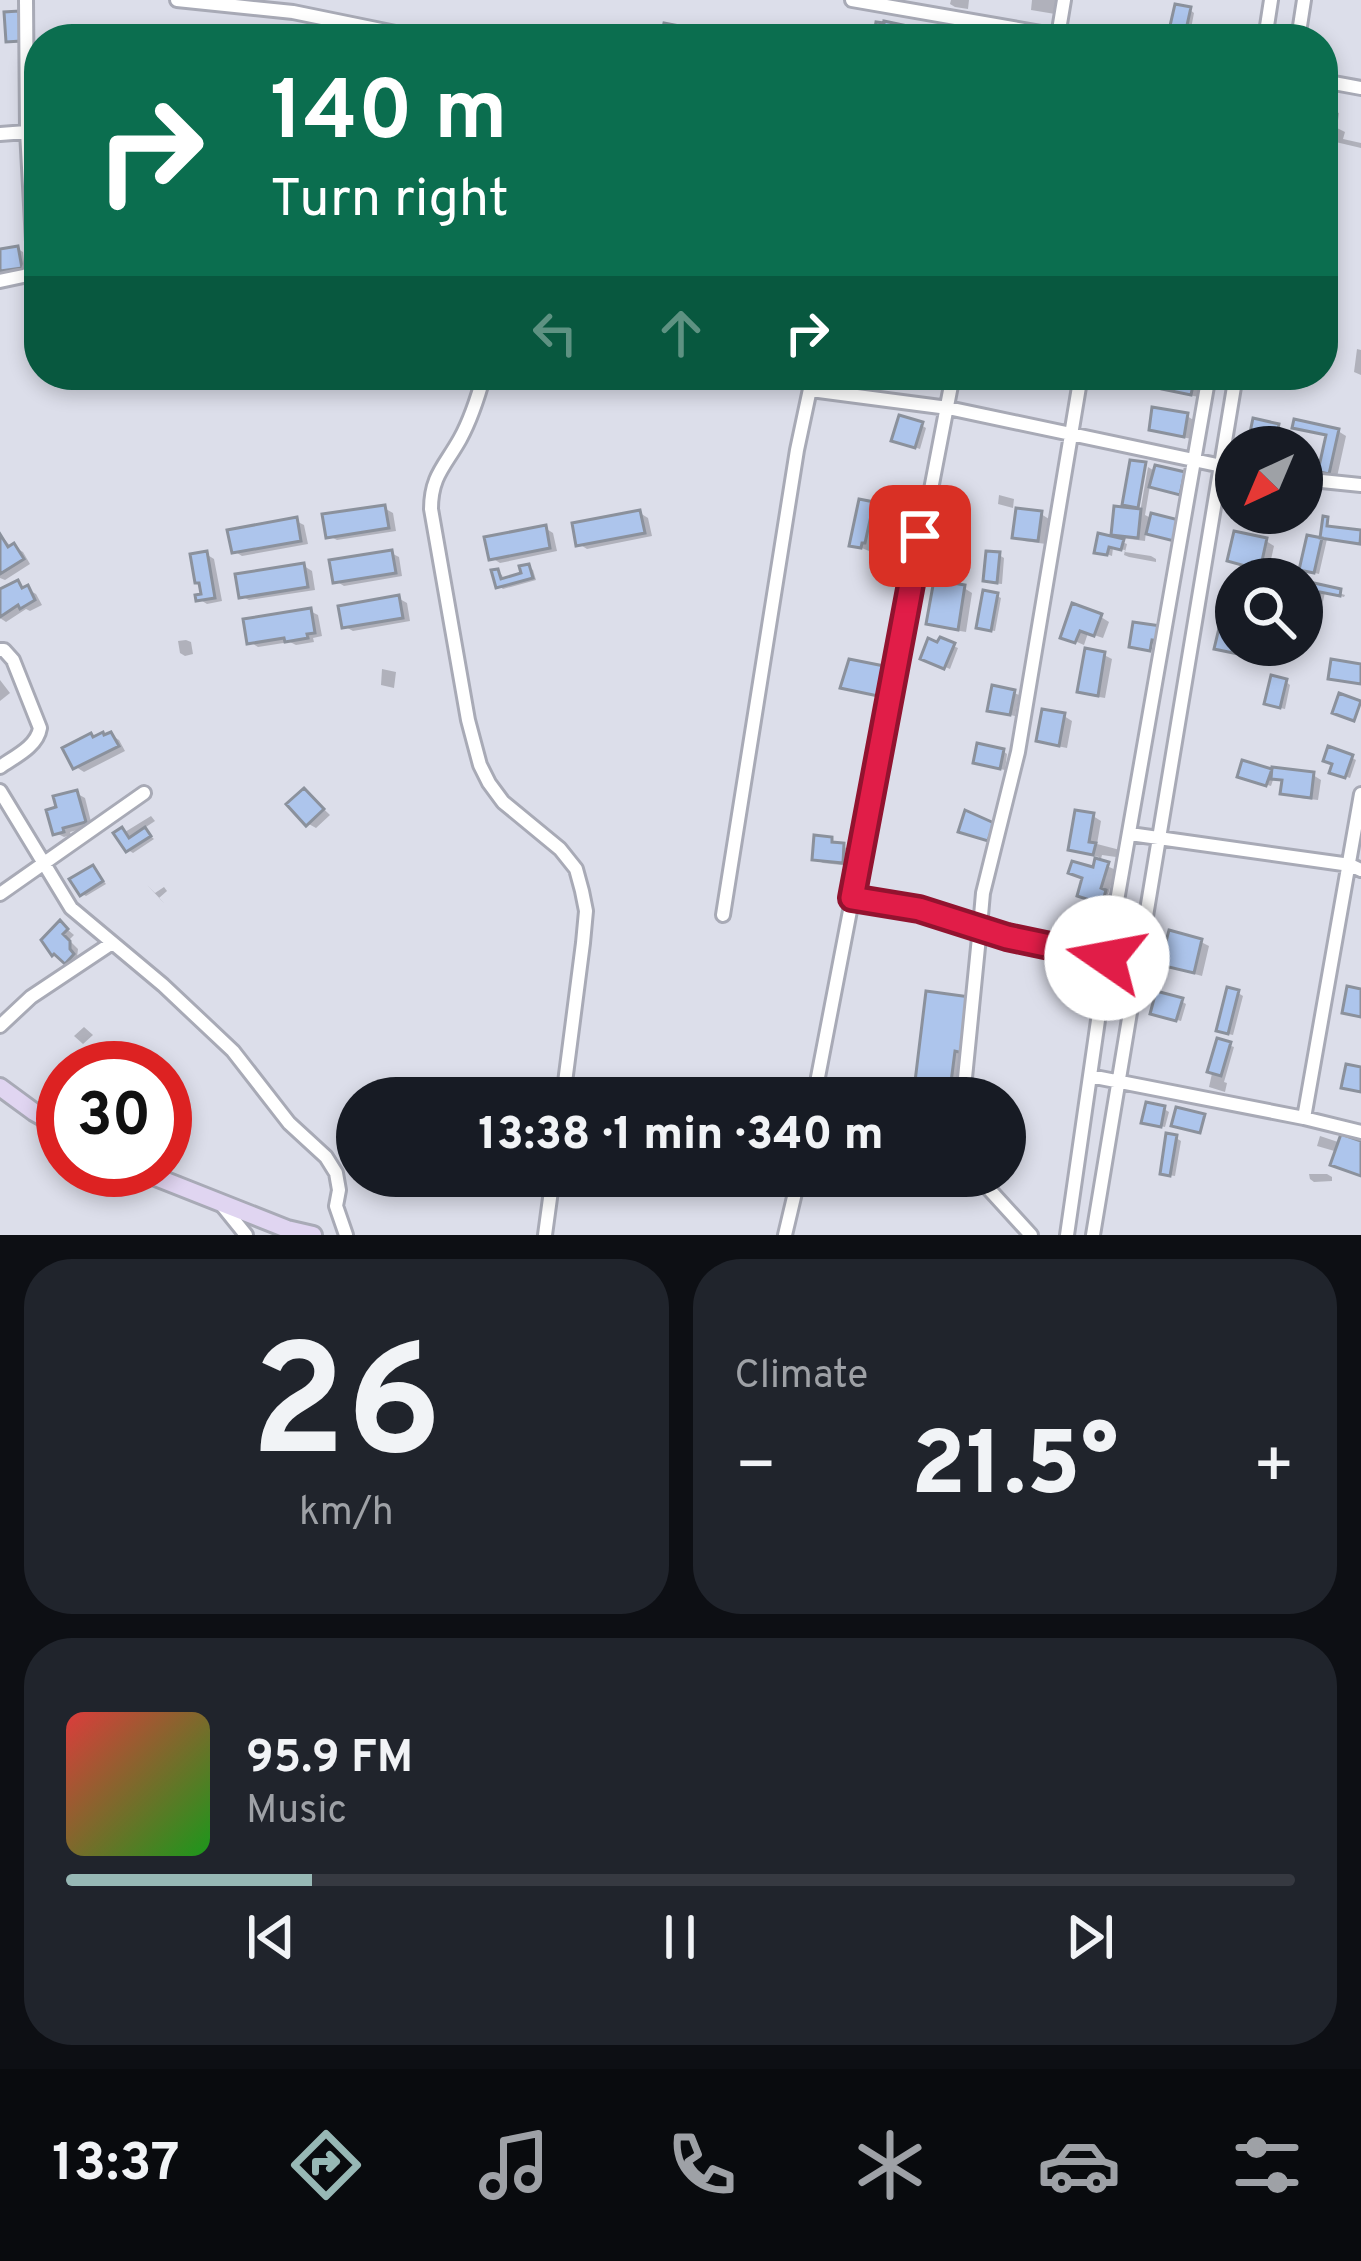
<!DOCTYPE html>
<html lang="en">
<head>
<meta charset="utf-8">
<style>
	:root { --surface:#171b24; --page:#20242c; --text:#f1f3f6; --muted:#9ea1a6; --line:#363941; --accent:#97b8b5 }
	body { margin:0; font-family:Overpass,sans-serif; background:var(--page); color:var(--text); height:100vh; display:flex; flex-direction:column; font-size:45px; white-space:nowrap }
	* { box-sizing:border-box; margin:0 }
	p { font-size:39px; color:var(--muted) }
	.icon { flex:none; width:66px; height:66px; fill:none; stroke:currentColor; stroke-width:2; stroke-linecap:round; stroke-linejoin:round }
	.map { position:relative; height:1235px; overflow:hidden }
	.panel { display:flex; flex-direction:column; gap:24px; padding:24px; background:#0d0f14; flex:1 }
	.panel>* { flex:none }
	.top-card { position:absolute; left:24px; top:24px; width:1314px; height:366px; border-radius:48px; box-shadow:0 6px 18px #0003; background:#0b6e4f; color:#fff; overflow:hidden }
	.needle { width:78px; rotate:224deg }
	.buttons { position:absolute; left:1215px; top:426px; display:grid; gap:24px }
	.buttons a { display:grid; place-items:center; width:108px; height:108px; border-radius:50%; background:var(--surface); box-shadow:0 6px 18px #0003; font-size:60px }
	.speed { position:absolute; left:36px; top:1041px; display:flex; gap:24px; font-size:60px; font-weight:700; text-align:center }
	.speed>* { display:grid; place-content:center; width:156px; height:156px; border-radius:50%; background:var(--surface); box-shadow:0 6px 18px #0003; line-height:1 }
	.speed .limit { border:18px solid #d22; background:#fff; color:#111 }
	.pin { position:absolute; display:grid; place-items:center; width:102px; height:102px; color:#fff; margin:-51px; border-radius:24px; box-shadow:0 6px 18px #0006 }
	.me { position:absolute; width:132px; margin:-66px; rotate:282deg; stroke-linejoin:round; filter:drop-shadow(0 0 9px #0008) }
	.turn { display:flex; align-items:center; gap:42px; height:252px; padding:0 48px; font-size:54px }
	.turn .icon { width:156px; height:156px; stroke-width:2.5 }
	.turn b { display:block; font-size:84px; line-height:102px }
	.lanes { display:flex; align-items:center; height:114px; padding:0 48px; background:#0003; justify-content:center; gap:60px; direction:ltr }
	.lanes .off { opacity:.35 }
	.big { font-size:90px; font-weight:800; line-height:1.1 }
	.panel .card { flex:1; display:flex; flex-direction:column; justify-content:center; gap:18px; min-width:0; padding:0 42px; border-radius:48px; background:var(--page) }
	.panel .dial { align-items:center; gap:0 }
	.dial b { font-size:156px; line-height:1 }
	.song { display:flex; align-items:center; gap:36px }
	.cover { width:144px; height:144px; border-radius:18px; background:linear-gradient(135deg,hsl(0 70% 55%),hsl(120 70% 35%)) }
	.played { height:12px; border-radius:6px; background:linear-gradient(90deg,var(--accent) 20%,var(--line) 20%) }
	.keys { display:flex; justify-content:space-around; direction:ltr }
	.heat { display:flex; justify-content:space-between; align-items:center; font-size:66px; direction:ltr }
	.panel .tiles { flex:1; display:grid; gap:24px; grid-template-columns:1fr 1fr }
	.card:last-child { grid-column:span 2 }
	.trip { position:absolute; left:336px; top:1077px; width:690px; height:120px; border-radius:60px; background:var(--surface); box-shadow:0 6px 18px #0003; font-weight:800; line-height:120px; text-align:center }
	.tabs { display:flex; height:192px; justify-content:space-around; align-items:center; background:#090b0e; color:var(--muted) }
	.tabs .icon { width:84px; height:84px }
	.tabs .current { color:var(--accent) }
	.tabs b { font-size:54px; color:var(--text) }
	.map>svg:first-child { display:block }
	.shadow { fill:#0003 }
	.building { fill:#adc5ec; stroke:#8b919c; stroke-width:3 }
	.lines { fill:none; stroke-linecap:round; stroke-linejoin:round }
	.street-casing { stroke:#a8aab6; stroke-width:18 }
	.secondary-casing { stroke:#a8aab6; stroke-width:22 }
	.street { stroke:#fff; stroke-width:12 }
	.secondary { stroke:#e0d5f1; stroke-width:16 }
	.route-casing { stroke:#92132f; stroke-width:30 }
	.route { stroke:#e11d48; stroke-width:21 }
</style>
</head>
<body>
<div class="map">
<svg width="1361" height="1235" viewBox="0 0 1361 1235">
	<rect width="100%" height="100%" fill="#dcdeea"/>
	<path class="shadow" d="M 951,0 L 969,0 L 968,9 L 955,7 L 950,4 Z
		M 1032,0 L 1056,0 L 1055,14 L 1031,10 Z
		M 1190,10 L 1194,13 L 1189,39 L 1170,39 Z
		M 926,35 L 957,38 L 959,39 L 926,39 Z
		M 1323,107 L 1339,113 L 1337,128 L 1345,132 L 1343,139 L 1361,143 L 1361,148 L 1323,139 Z
		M 18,249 L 23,252 L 25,269 L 0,273 L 0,252 Z
		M 1357,349 L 1361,350 L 1361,375 L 1354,372 Z
		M 830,375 L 852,375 L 850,381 Z
		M 871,375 L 890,378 L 887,388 L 869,382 Z
		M 1167,375 L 1203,375 L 1199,397 L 1173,392 L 1165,388 Z
		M 1187,416 L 1195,421 L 1192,439 L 1160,433 L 1152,429 Z
		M 921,425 L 926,428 L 920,449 L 900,442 Z
		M 1278,426 L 1286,431 L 1283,447 L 1250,447 Z
		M 1296,427 L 1338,431 L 1346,436 L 1337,477 L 1314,469 L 1322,466 L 1328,436 L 1304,431 Z
		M 1133,463 L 1143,465 L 1132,523 L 1138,524 L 1148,467 L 1156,472 L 1184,475 L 1192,480 L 1188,497 L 1161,490 L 1150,485 L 1145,515 L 1153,519 L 1154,536 L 1146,531 L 1145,541 L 1122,538 L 1114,533 L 1124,510 Z
		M 999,495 L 1014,499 L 1013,508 L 998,504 Z
		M 885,496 L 917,505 L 922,508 L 921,512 L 888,502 L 884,499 Z
		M 872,505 L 880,510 L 873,546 L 870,545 L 869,551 L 852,544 Z
		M 384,508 L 393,513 L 396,531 L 337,540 L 329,536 Z
		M 640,513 L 648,518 L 652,536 L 587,549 L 579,544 Z
		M 1254,513 L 1284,513 L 1281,529 L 1253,520 Z
		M 1041,514 L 1049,519 L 1046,544 L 1024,541 L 1016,536 Z
		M 296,521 L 304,525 L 308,544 L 242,556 L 234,551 Z
		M 908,527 L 916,532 L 909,557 L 893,553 L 886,544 Z
		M 545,528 L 553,533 L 557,551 L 500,563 L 492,558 Z
		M 1324,528 L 1361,533 L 1361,544 L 1327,539 L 1319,574 L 1307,571 L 1309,538 L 1323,541 Z
		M 0,534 L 12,548 L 14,547 L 23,552 L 30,564 L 5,580 L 0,578 Z
		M 1266,541 L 1274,546 L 1268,573 L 1230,560 Z
		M 1122,542 L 1127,544 L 1125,552 L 1151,556 L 1156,559 L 1156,562 L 1129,557 L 1124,555 L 1125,550 L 1113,548 L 1112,556 L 1098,551 Z
		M 391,553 L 399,557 L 402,576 L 344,586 L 336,581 Z
		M 206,554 L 214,559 L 222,601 L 207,604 L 199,599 L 204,596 Z
		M 999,555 L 1004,558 L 1002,584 L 991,583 L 987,580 Z
		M 304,566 L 312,571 L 315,590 L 249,600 L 241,596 Z
		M 529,567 L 533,570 L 536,580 L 503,589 L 499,586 L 497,572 L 502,575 L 504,581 L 525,575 Z
		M 1279,571 L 1295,573 L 1299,576 L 1299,579 L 1282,579 L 1278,577 Z
		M 18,584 L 36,594 L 42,605 L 30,611 L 26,609 L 6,622 L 0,618 L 0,593 Z
		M 1317,586 L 1345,595 L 1344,597 L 1325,592 L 1318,626 L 1313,625 Z
		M 964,588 L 972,593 L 966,632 L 937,627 L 929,623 Z
		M 997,596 L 1001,598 L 995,631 L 984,629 Z
		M 1228,597 L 1236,599 L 1236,614 L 1225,610 Z
		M 398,598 L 407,603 L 410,621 L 353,631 L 344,626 Z
		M 310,611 L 318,615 L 322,636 L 313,638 L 314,642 L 296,645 L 290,642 L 258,647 L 250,642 Z
		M 1101,617 L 1109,622 L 1103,638 L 1088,633 L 1084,645 L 1063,636 Z
		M 1236,630 L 1236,645 L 1254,645 L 1251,658 L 1226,652 L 1218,648 Z
		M 186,640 L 191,642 L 193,654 L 185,656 L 180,653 L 178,641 Z
		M 941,641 L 958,648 L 950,669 L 924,658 L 939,646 Z
		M 1104,655 L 1112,659 L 1105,698 L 1088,695 L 1080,690 Z
		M 382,669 L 396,672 L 394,688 L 381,685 Z
		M 883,669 L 891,674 L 886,698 L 851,691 L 843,687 Z
		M 0,680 L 10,693 L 0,701 Z
		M 1286,682 L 1290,685 L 1285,709 L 1272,706 Z
		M 1014,693 L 1019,695 L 1015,716 L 995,712 Z
		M 1064,716 L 1072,721 L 1067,748 L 1047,744 L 1039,740 Z
		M 111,735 L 119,740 L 125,751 L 84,772 L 76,767 L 96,739 Z
		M 1003,751 L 1007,754 L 1005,770 L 981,765 Z
		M 1352,758 L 1356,760 L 1350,778 L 1338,774 L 1335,764 Z
		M 1270,771 L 1313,775 L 1321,780 L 1318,800 L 1292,797 L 1284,792 L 1282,782 L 1274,777 L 1271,786 L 1245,778 Z
		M 305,791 L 330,815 L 316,828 L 307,823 Z
		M 76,793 L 85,798 L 92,826 L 70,832 L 71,835 L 64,837 L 56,833 Z
		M 151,816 L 155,821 L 143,829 L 154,839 L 133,853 L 128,850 L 125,832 Z
		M 1093,816 L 1101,821 L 1097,844 L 1124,851 L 1123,858 L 1102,855 L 1100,863 L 1116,870 L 1108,894 L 1113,897 L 1110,906 L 1080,895 L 1095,871 L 1099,857 L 1079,853 L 1071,848 Z
		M 831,840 L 852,851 L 850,866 L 823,863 L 815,859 Z
		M 93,868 L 106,884 L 86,896 L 82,894 Z
		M 147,885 L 155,893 L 164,887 L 167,891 L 159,898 L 164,903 Z
		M 61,924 L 74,935 L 69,940 L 78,949 L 77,957 L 80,960 L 74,966 L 67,961 Z
		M 1201,942 L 1209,946 L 1202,976 L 1172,968 Z
		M 1238,993 L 1243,996 L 1233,1035 L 1224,1033 Z
		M 969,1000 L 981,1006 L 974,1057 L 966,1056 L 960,1098 L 916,1098 Z
		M 1181,1001 L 1186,1004 L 1181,1021 L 1158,1015 Z
		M 84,1027 L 93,1035 L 83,1044 L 74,1036 Z
		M 1219,1042 L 1234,1047 L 1224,1082 L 1227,1083 L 1225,1092 L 1209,1087 Z
		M 612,1091 L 651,1098 L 611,1098 Z
		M 1164,1109 L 1169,1112 L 1165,1127 L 1149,1124 Z
		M 1320,1136 L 1341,1143 L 1361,1144 L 1361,1175 L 1338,1152 L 1317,1146 Z
		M 1176,1138 L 1181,1141 L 1175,1176 L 1168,1175 Z
		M 1309,1174 L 1327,1174 L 1332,1177 L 1332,1181 L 1314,1182 L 1310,1179 Z"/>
	<path class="building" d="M 1175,4 L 1191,7 L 1184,39 L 1167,39 Z
		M 19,11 L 21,41 L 6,42 L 4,12 Z
		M 884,21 L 912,27 L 910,39 L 873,39 L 876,22 L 884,23 Z
		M 664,23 L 710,32 L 709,39 L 661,37 Z
		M 18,246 L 22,268 L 0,271 L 0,249 Z
		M 1164,375 L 1195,375 L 1191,395 L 1162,389 Z
		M 1152,407 L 1188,413 L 1184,437 L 1149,430 Z
		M 899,415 L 923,422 L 915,448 L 891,441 Z
		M 1253,418 L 1279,424 L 1274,447 L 1247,447 Z
		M 1294,419 L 1339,429 L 1329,474 L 1311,470 L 1313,461 L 1320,462 L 1326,435 L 1292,428 Z
		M 1130,460 L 1146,462 L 1138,508 L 1122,505 Z
		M 1155,465 L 1185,472 L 1180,495 L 1149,487 Z
		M 859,499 L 874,502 L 865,543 L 862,543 L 861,548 L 849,546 Z
		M 385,505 L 389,528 L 326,538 L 322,514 Z
		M 1114,506 L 1141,509 L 1138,538 L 1111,535 Z
		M 1016,508 L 1042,511 L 1038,541 L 1012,538 Z
		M 640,510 L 645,533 L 576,546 L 572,523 Z
		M 1151,513 L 1179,520 L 1174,541 L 1146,534 Z
		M 1323,516 L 1328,517 L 1327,526 L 1361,530 L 1360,544 L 1320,538 Z
		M 297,517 L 301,541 L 232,553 L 227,530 Z
		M 883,517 L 909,525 L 901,555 L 882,549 L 883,544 L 876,542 Z
		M 546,525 L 550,548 L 489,560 L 484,537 Z
		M 1234,531 L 1267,538 L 1260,570 L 1227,561 Z
		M 1098,533 L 1124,539 L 1121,550 L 1109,547 L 1107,555 L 1094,553 Z
		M 0,534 L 8,547 L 14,543 L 24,559 L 0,574 Z
		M 1307,535 L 1322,538 L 1314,573 L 1299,570 Z
		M 392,550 L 396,573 L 333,583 L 329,560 Z
		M 207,551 L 215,598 L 196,601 L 195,595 L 201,594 L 199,583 L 195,583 L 190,554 Z
		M 986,551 L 1000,552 L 997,583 L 983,581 Z
		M 304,563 L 308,587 L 239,598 L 235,574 Z
		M 529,564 L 533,578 L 496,588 L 491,570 L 498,569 L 501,579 L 521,573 L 519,566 Z
		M 18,580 L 22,588 L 28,585 L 35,600 L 20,609 L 18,605 L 0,617 L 0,589 Z
		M 934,580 L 965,585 L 958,630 L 926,624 Z
		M 1314,583 L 1341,589 L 1340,596 L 1320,592 L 1313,626 L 1305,624 Z
		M 983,590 L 998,593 L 991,631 L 976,628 Z
		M 399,595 L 403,618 L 342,628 L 338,606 Z
		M 1072,603 L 1102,614 L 1094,636 L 1080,631 L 1075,643 L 1060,638 Z
		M 311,608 L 315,633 L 307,634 L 308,638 L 285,642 L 284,638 L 247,644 L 243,619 Z
		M 1133,622 L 1161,626 L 1159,641 L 1152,640 L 1150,651 L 1129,647 Z
		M 1220,624 L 1236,627 L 1236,645 L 1245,645 L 1243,655 L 1214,649 Z
		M 940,637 L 955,643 L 944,669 L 920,659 L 928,638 L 937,642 Z
		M 1085,648 L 1105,652 L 1098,696 L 1077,692 Z
		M 849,659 L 884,666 L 878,696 L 840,688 Z
		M 1331,659 L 1361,664 L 1361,684 L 1328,679 Z
		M 1271,675 L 1287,679 L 1280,708 L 1264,704 Z
		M 992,685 L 1015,690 L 1010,715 L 987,711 Z
		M 1339,693 L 1361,701 L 1354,721 L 1332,713 Z
		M 1042,709 L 1065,713 L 1059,746 L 1036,741 Z
		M 103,732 L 104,735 L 111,732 L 119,746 L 73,769 L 62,748 L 91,733 L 93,737 Z
		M 977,743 L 1004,749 L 1000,769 L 973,763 Z
		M 1328,746 L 1353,755 L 1345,778 L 1329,773 L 1332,764 L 1323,761 Z
		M 1242,760 L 1272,769 L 1266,786 L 1237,777 Z
		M 1272,767 L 1314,772 L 1311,798 L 1280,794 L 1282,780 L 1271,779 Z
		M 304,788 L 324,809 L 306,826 L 286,804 Z
		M 77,790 L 86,822 L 63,828 L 64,832 L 53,835 L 46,810 L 56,807 L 53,796 Z
		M 965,810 L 994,823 L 988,841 L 958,832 Z
		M 1075,810 L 1094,813 L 1089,842 L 1096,843 L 1093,855 L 1068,850 Z
		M 122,827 L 129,838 L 145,827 L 151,836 L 126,852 L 113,833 Z
		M 814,835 L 832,837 L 832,842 L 844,843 L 843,863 L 812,860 Z
		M 1095,858 L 1109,862 L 1101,888 L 1106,890 L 1102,904 L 1077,896 L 1082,878 L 1068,873 L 1072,861 L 1093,867 Z
		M 93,865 L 103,881 L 80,896 L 69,879 Z
		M 60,920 L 68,929 L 63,934 L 70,941 L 70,949 L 74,954 L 65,964 L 54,954 L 52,956 L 41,940 Z
		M 1169,930 L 1202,939 L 1194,973 L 1160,965 Z
		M 1347,986 L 1361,989 L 1361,1017 L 1342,1013 Z
		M 1227,987 L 1239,990 L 1228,1034 L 1216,1031 Z
		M 926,991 L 970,997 L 963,1053 L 955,1051 L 949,1098 L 913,1098 Z
		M 1156,991 L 1183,998 L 1176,1021 L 1150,1014 Z
		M 1217,1038 L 1231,1042 L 1221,1076 L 1207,1072 Z
		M 1346,1064 L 1361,1067 L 1361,1092 L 1341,1088 Z
		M 1146,1102 L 1165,1106 L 1161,1127 L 1141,1123 Z
		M 1176,1107 L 1205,1114 L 1200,1133 L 1171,1126 Z
		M 1166,1133 L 1177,1135 L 1170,1176 L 1160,1174 Z
		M 1341,1134 L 1361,1141 L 1361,1176 L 1330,1165 Z"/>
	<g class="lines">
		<g class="street-casing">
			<path id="street" d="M 177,0 L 293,12 L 425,39
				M 852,0 L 1076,39
				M 1058,36 L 1064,0
				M 1265,39 L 1271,0
				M 1298,39 L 1304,0
				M 1323,81 L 1361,88
				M 0,134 L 39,131
				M 0,281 L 28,275 L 34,260 L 27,131 L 26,0
				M 484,375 C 478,397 471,419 460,439 C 445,466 431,476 431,509 L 468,720 L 480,765 L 489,783 L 503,802 L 560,849 L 576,869 L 582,891 L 586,911 L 583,943 L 563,1098
				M 1081,375 L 1018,752 L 983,893 L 980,927 L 1007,937 L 1107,958
				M 811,390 L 948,408 L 1236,469
				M 1302,479 L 1361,485
				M 0,650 L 4,650 L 13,660 L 40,728 C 37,747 14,757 0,767
				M 0,791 L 71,908 L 163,985 L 233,1051 L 289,1123 L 326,1157 L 336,1173 L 339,1190 L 336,1206 L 346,1235
				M 1130,834 L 1350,865 L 1361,870
				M 0,894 L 144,793
				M 852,898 L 919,909 L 980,927 L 963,1098
				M 723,915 L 797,450 L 813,375
				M 0,1026 L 31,997 L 112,943
				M 1090,1076 L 1304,1118 L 1361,1132
				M 814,1098 L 953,375
				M 1304,1118 L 1361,794
				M 977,1176 L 1031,1235
				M 221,1204 L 246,1235
				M 545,1235 L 553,1176
				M 785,1235 L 799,1176
				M 1067,1235 L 1107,958 L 1209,375
				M 1093,1235 L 1236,375"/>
		</g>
		<g class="secondary-casing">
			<path id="secondary" d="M 0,1087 L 34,1112 L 63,1128
				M 138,1170 L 287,1229 L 313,1235"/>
		</g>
		<use href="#street" class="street"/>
		<use href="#secondary" class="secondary"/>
	</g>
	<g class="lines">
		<g class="route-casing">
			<path id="route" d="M 920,536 L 852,898 L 919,909 L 1007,937 L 1107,958"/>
		</g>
		<use href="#route" class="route"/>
	</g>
</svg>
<div class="buttons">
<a><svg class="needle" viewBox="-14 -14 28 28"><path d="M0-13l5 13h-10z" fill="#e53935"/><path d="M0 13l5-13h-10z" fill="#9ea1a6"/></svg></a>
<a><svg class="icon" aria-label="search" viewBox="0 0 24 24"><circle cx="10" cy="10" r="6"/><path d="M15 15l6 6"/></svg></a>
</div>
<div class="speed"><div class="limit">30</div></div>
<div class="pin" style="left:920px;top:536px;background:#d93025"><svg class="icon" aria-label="arrive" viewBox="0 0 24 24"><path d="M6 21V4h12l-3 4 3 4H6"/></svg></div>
<svg class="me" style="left:1107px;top:958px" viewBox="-20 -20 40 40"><circle r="19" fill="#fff"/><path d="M0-13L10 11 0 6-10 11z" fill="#e11d48"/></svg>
<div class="trip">13:38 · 1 min · 340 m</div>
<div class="top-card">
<div class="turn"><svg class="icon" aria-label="right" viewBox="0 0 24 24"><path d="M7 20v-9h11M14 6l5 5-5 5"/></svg><div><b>140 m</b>Turn right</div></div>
<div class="lanes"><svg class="icon off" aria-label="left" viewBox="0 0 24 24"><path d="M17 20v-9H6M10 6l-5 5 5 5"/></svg><svg class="icon off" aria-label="ahead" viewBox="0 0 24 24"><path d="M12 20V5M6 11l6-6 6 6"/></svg><svg class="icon" aria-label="right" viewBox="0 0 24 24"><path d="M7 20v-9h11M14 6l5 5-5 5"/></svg></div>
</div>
</div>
<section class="panel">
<div class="tiles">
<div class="card dial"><b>26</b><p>km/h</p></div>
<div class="card"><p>Climate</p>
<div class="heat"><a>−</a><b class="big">21.5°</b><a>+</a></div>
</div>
<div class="card">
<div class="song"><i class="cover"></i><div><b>95.9 FM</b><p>Music</p></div></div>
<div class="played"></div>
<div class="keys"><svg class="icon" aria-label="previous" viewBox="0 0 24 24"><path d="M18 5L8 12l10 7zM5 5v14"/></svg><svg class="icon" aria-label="pause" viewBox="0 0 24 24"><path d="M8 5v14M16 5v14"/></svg><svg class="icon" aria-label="next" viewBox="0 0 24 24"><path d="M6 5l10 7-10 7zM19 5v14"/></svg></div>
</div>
</div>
</section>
<nav class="tabs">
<b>13:37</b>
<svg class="icon current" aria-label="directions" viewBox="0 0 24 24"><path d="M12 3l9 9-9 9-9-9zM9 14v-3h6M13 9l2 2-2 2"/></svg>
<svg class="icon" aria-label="music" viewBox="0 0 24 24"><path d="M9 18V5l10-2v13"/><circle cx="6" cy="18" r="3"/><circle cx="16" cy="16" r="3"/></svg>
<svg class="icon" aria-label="phone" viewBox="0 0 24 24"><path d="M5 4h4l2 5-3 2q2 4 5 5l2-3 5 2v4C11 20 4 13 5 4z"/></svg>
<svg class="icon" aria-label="climate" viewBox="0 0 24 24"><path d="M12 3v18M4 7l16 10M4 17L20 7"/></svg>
<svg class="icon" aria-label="car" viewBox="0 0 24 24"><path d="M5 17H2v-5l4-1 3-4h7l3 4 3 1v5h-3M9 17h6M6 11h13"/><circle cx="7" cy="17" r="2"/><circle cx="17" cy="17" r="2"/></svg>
<svg class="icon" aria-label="filters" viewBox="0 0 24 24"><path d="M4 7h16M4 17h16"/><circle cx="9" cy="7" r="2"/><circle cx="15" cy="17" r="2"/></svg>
</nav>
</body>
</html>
